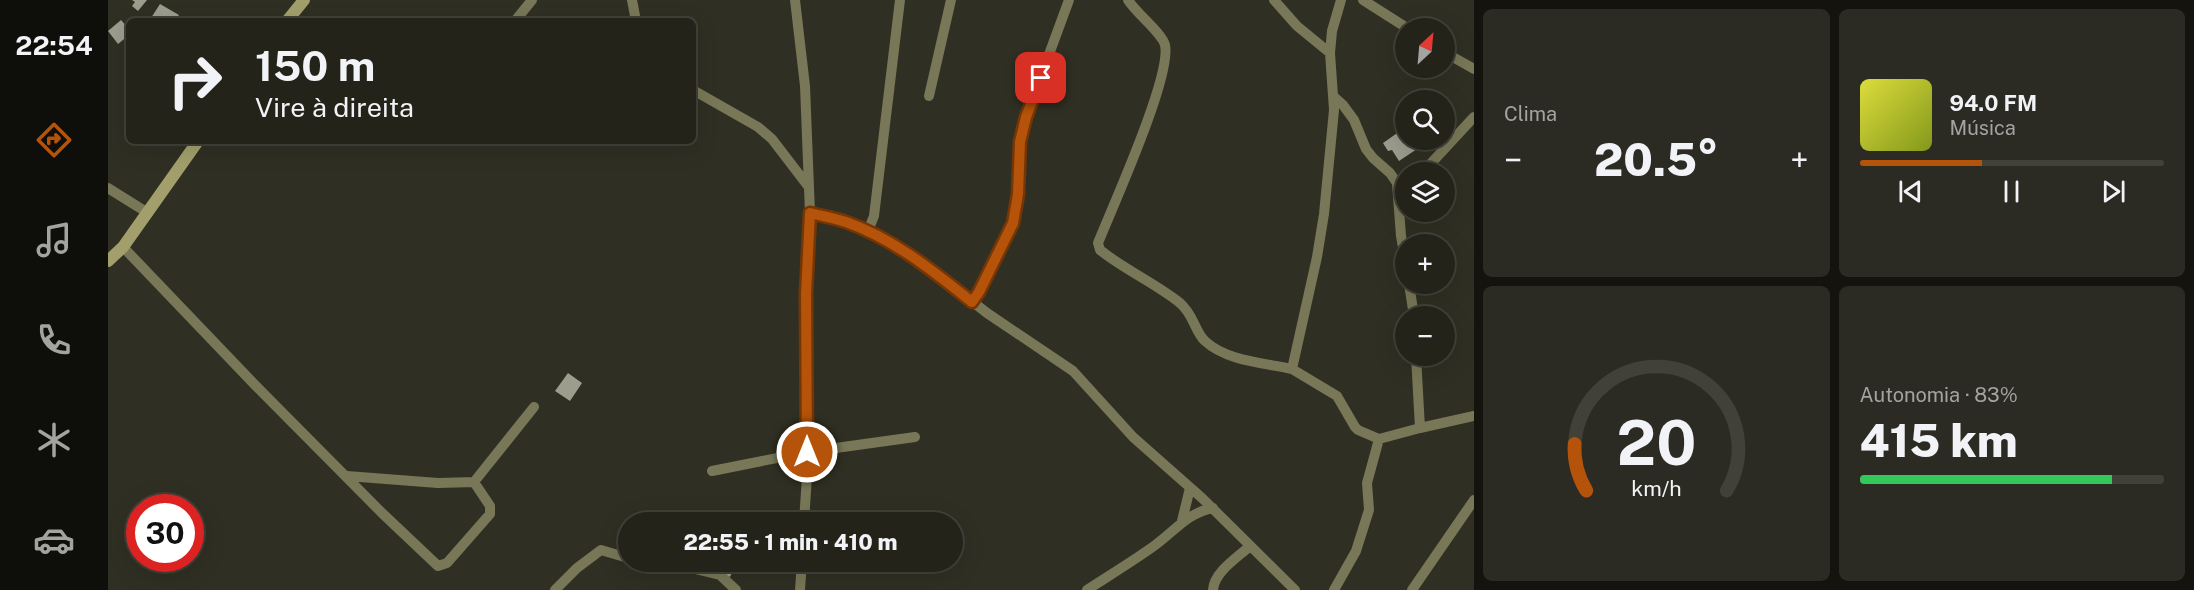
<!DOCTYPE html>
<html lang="pt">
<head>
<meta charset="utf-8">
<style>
	:root { --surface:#24231a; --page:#2c2b23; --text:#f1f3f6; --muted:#a3a4a2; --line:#414039; --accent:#b45309 }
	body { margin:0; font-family:"Public Sans",sans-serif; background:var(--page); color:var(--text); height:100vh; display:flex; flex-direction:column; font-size:22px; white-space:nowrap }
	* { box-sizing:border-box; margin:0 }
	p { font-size:20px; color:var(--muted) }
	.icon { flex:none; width:33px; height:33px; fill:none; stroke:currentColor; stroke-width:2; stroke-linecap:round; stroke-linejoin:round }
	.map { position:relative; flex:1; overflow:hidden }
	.panel { display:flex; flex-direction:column; gap:9px; padding:9px; background:#14130e; width:720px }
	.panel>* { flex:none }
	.guide { position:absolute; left:18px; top:18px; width:570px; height:126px; border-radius:9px; box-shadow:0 6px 24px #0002,0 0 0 2px var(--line); background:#24231a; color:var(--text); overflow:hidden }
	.needle { width:39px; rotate:26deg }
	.fabs { position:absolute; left:1287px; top:18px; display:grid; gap:12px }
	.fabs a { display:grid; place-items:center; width:60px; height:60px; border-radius:50%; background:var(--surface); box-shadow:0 6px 24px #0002,0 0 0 2px var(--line); font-size:30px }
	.speed { position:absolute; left:18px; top:494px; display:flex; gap:12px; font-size:30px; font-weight:700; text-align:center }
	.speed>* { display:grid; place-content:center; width:78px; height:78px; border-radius:50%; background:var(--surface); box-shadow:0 6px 24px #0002,0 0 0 2px var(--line); line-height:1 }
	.speed .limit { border:9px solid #d22; background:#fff; color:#111 }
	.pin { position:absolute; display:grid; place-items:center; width:51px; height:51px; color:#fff; margin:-26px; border-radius:12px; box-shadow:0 3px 9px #0006 }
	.me { position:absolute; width:66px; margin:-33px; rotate:0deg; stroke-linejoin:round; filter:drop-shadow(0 0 4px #0008) }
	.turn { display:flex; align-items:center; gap:21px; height:126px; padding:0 30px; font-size:27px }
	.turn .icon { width:78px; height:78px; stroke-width:2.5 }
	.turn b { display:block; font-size:42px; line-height:51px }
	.big { font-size:45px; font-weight:800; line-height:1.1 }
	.panel .card { flex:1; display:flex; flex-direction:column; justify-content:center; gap:9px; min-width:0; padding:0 21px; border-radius:9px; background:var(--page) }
	.panel .dial { align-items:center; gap:0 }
	.dial svg { height:156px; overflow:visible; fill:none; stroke:var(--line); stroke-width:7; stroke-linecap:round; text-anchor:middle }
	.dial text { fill:var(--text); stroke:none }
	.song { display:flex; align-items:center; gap:18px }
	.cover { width:72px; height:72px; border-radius:9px; background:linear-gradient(135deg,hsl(60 70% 55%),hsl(70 70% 35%)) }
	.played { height:6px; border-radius:3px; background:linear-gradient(90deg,var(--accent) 40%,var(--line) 40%) }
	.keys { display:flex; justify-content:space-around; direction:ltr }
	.heat { display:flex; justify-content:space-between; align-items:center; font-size:33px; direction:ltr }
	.charge { height:9px; border-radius:4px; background:linear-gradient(90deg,#34c759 83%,var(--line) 0) }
	.panel .tiles { flex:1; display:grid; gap:9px; grid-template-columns:repeat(2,1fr) }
	.trip { position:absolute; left:510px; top:512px; width:345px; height:60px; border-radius:30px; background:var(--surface); box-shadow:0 6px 24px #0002,0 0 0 2px var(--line); font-weight:800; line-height:60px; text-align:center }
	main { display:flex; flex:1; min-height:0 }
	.menu { display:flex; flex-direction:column; width:108px; justify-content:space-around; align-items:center; background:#0e0e0a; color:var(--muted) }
	.menu .icon { width:42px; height:42px }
	.menu .on { color:var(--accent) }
	.menu b { font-size:27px; color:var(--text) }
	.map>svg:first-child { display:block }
	.building { fill:#9d9d8e }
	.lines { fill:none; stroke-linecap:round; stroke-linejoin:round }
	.street { stroke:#787757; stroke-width:10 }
	.secondary { stroke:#a29f6c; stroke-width:12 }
	.route-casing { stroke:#753606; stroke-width:15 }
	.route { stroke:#b45309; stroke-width:10 }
</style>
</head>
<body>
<main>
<nav class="menu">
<b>22:54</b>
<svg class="icon on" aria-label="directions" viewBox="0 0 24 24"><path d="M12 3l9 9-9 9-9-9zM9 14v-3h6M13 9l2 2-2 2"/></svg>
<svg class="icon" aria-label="music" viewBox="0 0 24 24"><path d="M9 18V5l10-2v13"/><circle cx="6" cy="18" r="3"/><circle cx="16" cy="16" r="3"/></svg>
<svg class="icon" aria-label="phone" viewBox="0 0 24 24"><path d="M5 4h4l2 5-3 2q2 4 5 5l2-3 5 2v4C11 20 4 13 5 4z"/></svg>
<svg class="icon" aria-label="climate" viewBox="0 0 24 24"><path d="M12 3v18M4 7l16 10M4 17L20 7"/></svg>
<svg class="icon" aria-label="car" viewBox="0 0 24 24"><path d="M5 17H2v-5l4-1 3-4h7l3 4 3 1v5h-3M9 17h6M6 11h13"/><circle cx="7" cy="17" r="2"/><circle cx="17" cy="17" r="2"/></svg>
</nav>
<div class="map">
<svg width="1366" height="590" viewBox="0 0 1366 590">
	<rect width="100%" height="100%" fill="#302f23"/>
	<path class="building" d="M 24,0 L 39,0 L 30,11 L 24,6 L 27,2 Z
		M 52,4 L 71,15 L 67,21 L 47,21 L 43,18 Z
		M 13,20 L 21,29 L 21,35 L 10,44 L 0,31 Z
		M 1295,129 L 1298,133 L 1298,140 L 1302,140 L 1309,149 L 1291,161 L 1284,150 L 1280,151 L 1275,143 Z
		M 460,373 L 474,383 L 462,401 L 447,391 Z
		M 598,561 L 629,561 L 622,577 L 596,567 Z"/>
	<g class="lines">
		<path class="street" d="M 524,0 L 528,21
			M 687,0 L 697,86 L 702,213 L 698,294 L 699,476 L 696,522
			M 1020,0 C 1029,14 1054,33 1057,45 C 1064,76 1004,208 990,243 L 992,250 C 1017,270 1047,283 1072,303 C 1086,315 1087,332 1097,341 C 1118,361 1157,363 1184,369
			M 1166,0 L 1189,26 L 1222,53
			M 1233,0 L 1224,31 L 1222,53 L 1226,110 L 1216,214 L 1209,257 L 1184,369 L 1229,396 L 1247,427 L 1250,430 L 1271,439
			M 1255,0 L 1299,28
			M 407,21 L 424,0
			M 1336,52 L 1366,69
			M 585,90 L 650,127 L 664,139 L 700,186
			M 821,96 L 843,0
			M 1225,96 L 1235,105 L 1246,120 L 1258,149 L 1265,158 L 1282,173 L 1289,183 L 1293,236 L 1298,264
			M 1315,172 L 1366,117
			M 0,188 L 40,213
			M 702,213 L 748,226 L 793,249 L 825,271 L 879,313 L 965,371 L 1025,437 L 1094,498 L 1187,590
			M 760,231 L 766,216 L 792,0
			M 15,247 L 148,386 L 274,513 L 330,566 L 339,563 L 382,514 L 382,506 L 366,482 L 426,407
			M 1301,284 L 1306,316
			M 864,302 L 871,292 L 905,223 L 910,194 L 912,142 L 918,117 L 961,0
			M 1308,356 L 1312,428
			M 604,471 L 699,452 L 807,437
			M 239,476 L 330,483 L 366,482
			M 1074,521 L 1082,488
			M 535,561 L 583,568 L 612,575 L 628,590
			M 447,590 L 469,568 L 493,550 L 520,558
			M 692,590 L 694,561
			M 979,590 C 1002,575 1025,561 1046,546 C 1067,531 1079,513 1105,508
			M 1105,590 C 1106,572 1129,558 1142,546
			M 1226,590 L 1248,551 L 1261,510 L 1259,483 L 1271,439 L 1312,428 L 1366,416
			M 1304,590 L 1366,500"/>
		<path class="secondary" d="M 179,21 L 196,0
			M 0,261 L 15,247 L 90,141"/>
	</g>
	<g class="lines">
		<g class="route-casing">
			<path id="route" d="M 699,452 L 698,294 L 702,213 C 714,216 727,218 738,222 C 786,239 825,271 864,302 L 871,292 L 905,223 L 910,194 L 912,142 L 918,117 L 933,78"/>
		</g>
		<use href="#route" class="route"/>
	</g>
</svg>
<div class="fabs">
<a><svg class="needle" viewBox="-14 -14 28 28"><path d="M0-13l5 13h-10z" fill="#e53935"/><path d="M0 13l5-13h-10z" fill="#a3a4a2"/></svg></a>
<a><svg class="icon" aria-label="search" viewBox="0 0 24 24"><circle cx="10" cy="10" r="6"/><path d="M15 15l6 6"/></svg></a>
<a><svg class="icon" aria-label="layers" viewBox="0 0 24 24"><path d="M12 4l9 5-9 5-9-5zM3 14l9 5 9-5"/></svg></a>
<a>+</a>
<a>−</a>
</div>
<div class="speed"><div class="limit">30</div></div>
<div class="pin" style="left:933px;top:78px;background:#d93025"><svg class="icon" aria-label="arrive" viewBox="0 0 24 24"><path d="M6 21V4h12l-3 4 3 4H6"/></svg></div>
<svg class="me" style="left:699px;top:452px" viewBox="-20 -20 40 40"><circle r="17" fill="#b45309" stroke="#fff" stroke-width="3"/><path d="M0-11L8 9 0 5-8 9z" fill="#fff"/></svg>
<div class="trip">22:55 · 1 min · 410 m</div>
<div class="guide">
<div class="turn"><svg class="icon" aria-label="right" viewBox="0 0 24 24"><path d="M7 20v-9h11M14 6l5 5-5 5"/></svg><div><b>150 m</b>Vire à direita</div></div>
</div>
</div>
<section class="panel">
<div class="tiles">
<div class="card"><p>Clima</p>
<div class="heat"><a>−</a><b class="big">20.5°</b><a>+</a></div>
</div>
<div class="card">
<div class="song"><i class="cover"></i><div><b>94.0 FM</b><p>Música</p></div></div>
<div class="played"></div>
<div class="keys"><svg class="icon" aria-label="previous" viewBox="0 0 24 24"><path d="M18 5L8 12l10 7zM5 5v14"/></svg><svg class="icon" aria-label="pause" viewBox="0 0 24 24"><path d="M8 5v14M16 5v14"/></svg><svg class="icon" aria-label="next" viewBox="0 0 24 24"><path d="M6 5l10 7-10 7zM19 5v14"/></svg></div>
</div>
<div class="card dial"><svg viewBox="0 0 100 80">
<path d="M14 69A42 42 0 1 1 86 69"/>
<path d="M14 69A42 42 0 0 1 8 45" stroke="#b45309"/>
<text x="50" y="56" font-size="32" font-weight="700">20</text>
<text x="50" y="72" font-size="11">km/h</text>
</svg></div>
<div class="card"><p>Autonomia · 83%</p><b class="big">415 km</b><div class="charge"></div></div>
</div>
</section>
</main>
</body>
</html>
